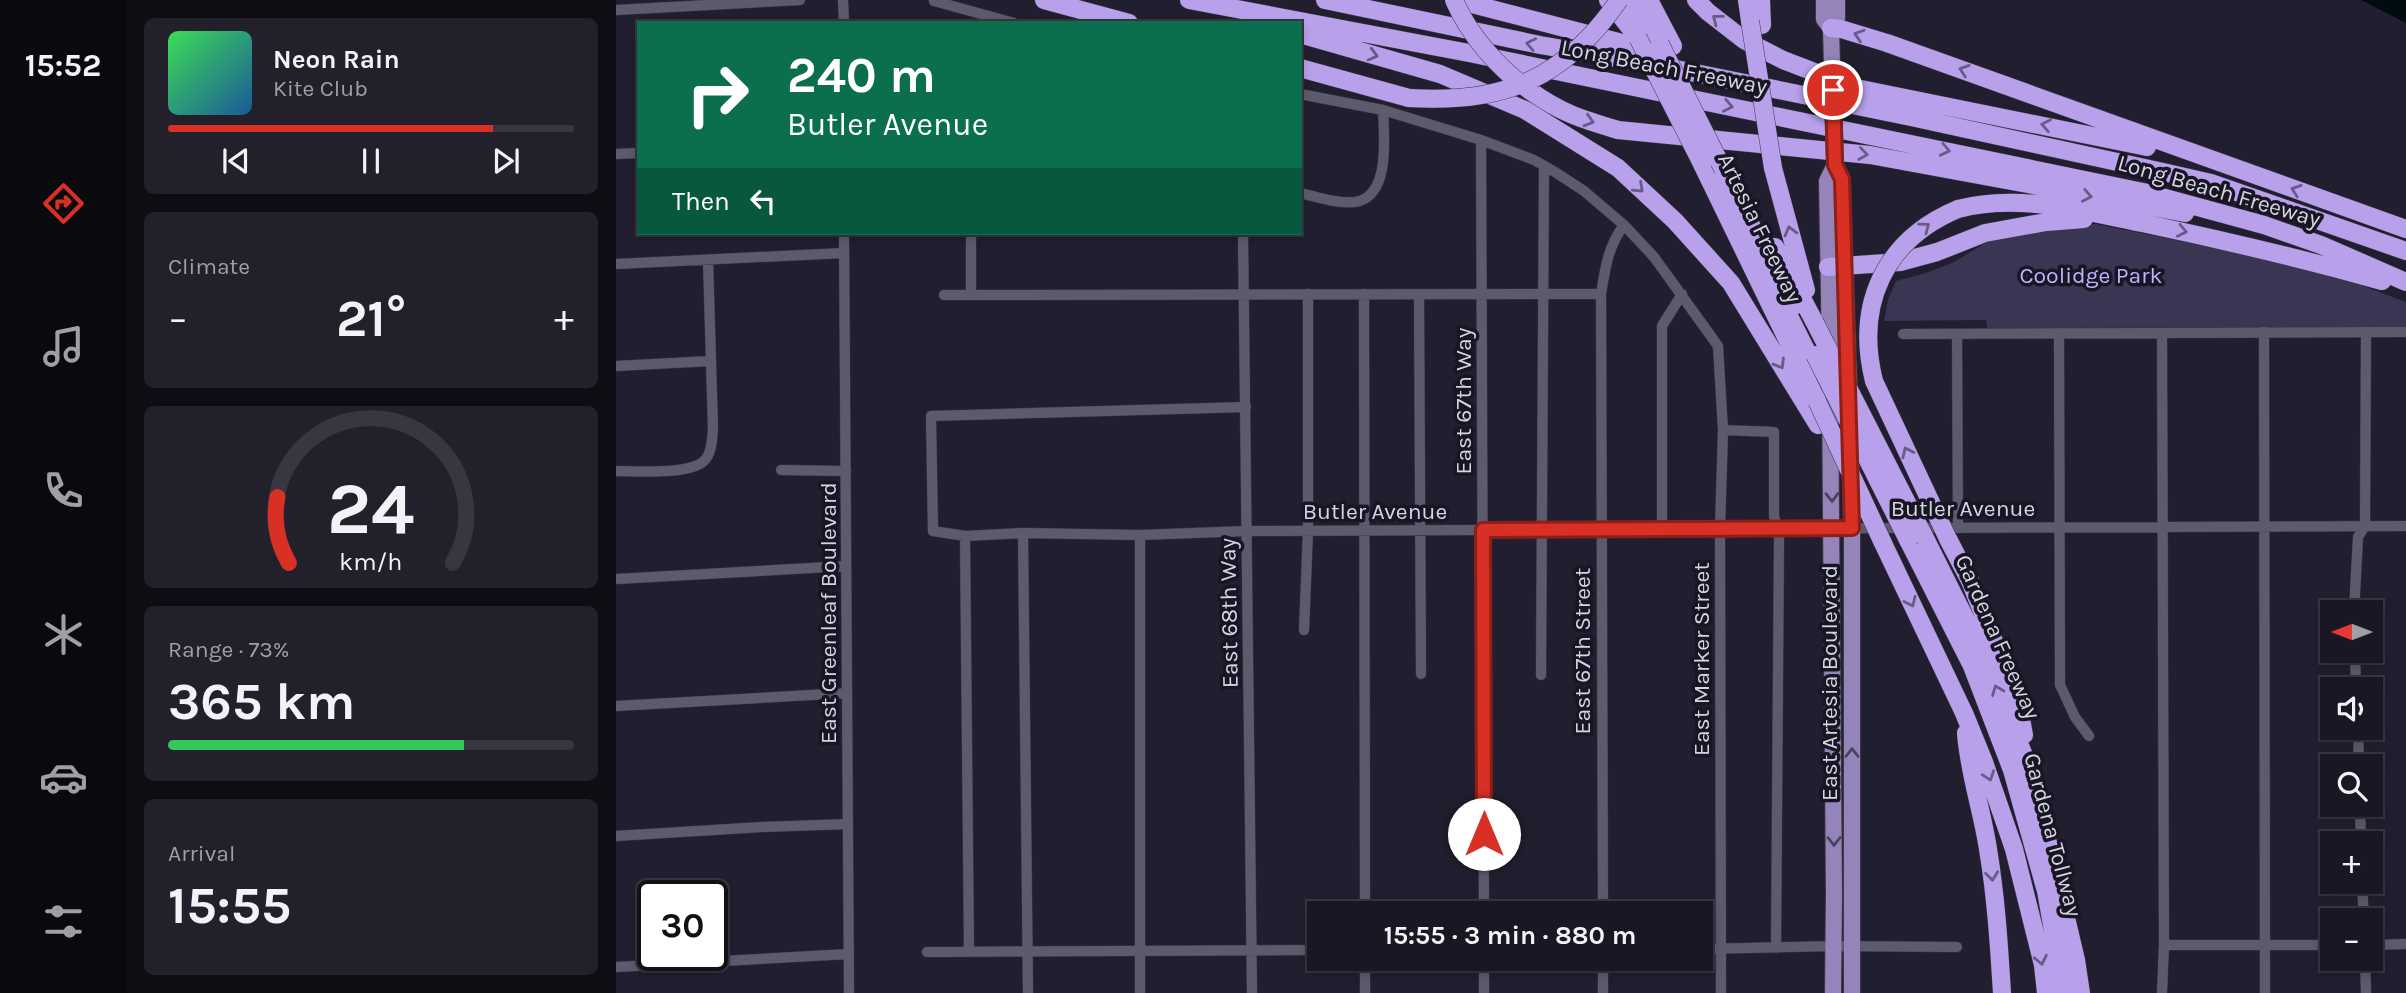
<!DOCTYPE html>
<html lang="en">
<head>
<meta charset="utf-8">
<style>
	:root { --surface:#191723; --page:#22202b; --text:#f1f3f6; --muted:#9f9fa6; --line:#373641; --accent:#d93025 }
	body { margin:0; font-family:Karla,sans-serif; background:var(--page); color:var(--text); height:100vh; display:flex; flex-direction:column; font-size:26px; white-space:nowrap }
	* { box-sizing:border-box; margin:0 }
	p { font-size:23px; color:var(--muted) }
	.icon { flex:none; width:38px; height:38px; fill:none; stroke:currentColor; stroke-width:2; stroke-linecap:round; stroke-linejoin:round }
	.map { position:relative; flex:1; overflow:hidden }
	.details { display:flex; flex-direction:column; gap:18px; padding:18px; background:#0e0d13; width:490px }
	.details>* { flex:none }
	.banner { position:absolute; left:21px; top:21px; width:665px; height:214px; border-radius:0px; box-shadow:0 4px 10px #0003,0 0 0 2px var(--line); background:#0b6e4f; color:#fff; overflow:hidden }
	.needle { width:46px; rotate:270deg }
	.tools { position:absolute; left:1704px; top:600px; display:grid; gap:14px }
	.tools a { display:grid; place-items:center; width:63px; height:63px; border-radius:0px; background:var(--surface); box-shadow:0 4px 10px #0003,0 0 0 2px var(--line); font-size:35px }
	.speed { position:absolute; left:21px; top:880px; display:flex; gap:14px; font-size:35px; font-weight:700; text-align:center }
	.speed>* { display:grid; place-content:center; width:91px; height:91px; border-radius:50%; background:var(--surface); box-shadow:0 4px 10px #0003,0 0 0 2px var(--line); line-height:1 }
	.speed .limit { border:4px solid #111; border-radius:10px; background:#fff; color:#111 }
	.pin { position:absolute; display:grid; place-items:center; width:60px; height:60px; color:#fff; margin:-30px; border:4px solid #fff; border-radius:50%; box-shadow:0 2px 7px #0007 }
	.me { position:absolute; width:77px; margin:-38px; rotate:0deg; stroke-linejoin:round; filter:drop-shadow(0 0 5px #0008) }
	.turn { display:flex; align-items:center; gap:24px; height:147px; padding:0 35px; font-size:32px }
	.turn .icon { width:91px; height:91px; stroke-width:2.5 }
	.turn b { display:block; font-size:49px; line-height:60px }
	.then { display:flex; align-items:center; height:66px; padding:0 35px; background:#0003; gap:14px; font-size:26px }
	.big { font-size:52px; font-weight:700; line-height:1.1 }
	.details .card { flex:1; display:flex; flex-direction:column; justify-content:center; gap:10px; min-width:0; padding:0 24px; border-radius:10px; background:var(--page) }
	.details .dial { align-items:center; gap:0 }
	.dial svg { height:182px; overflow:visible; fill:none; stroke:var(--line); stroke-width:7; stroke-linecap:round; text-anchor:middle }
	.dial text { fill:var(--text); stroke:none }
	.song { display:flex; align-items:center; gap:21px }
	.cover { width:84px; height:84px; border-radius:10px; background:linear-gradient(135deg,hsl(130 70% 55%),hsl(210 70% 35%)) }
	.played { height:7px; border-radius:4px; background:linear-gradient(90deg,var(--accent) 80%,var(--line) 80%) }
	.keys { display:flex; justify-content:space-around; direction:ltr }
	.heat { display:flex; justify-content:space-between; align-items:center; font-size:38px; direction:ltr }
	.charge { height:10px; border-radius:5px; background:linear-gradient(90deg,#34c759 73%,var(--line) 0) }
	.trip { position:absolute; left:691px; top:901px; width:406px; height:70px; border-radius:0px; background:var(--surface); box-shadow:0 4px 10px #0003,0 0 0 2px var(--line); font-weight:700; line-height:70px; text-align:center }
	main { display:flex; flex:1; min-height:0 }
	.tabs { display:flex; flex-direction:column; width:126px; justify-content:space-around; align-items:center; background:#0a090e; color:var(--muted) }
	.tabs .icon { width:49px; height:49px }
	.tabs .active { color:var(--accent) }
	.tabs b { font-size:32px; color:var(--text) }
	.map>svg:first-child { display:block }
	.green { fill:#3a3553 }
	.water { fill:#000c0d }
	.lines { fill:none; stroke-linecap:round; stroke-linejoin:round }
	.minor-casing { stroke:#3b3947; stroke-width:11 }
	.primary-casing { stroke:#3b3947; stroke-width:18 }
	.motorway-casing { stroke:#3b3947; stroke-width:19 }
	.minor { stroke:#5c5a6d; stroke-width:10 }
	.primary { stroke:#9484b9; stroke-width:16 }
	.motorway { stroke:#b9a0eb; stroke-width:18 }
	.primary-bridge-casing { stroke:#3b3947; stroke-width:18; stroke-linecap:butt }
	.motorway-bridge-casing { stroke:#3b3947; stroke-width:19; stroke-linecap:butt }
	.primary-bridge { stroke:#9484b9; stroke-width:16 }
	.motorway-bridge { stroke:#b9a0eb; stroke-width:18 }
	.oneway { stroke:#685b88 }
	.oneway2 { stroke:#4a4260 }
	.route-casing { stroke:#8d1f18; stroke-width:18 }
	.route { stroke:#d93025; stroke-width:12 }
	.labels { text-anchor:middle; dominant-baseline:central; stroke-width:7; stroke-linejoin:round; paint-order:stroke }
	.street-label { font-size:23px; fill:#d5d4df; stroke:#181625 }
	.park-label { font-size:23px; fill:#bfb3fe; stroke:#181625 }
</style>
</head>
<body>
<main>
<nav class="tabs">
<b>15:52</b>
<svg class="icon active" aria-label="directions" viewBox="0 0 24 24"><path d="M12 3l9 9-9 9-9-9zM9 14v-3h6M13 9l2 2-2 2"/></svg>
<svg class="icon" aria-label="music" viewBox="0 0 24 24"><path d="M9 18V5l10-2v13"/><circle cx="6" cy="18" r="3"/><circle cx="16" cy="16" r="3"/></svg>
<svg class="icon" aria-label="phone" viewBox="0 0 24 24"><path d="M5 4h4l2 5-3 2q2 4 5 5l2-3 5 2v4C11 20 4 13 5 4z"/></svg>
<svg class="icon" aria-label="climate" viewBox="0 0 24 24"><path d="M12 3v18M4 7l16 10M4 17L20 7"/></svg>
<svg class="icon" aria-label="car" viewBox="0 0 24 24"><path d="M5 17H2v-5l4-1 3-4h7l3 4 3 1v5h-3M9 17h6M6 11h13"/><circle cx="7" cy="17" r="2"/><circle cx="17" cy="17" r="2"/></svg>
<svg class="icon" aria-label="filters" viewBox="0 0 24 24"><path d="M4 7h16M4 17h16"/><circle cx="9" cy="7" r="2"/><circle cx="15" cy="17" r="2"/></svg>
</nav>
<section class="details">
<div class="card">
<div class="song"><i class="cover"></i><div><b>Neon Rain</b><p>Kite Club</p></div></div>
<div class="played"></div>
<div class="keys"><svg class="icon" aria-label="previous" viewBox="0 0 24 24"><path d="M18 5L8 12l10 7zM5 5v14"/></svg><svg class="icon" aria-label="pause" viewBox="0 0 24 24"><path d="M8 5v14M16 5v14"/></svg><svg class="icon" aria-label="next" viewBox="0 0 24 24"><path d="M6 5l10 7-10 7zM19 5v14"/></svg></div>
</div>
<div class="card"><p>Climate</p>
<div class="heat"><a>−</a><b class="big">21°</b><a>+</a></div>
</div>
<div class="card dial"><svg viewBox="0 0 100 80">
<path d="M14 69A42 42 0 1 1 86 69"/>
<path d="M14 69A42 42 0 0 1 9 40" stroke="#d93025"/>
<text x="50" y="56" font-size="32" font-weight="700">24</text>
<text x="50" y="72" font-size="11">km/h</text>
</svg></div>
<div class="card"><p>Range · 73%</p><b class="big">365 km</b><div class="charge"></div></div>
<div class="card"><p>Arrival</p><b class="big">15:55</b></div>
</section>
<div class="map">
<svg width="1790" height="993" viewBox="0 0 1790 993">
	<rect width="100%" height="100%" fill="#211f2f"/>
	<path class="green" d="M 1479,224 L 1667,261 L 1742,284 L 1790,302 L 1790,327 L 1371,328 L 1370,320 L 1268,321 L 1272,300 L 1280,281 L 1310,273 L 1338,262 L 1384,234 L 1423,225 Z"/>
	<path class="water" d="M 1745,0 L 1790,0 L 1790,23 Z"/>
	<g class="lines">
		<g class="minor-casing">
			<path id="minor" d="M 227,0 L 228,23
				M 318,1 L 398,23
				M 0,10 L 184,0
				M 684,94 L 767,110 L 865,140 L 918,160 L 939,172 L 968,191 L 1008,225 L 1038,257 L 1102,346 L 1107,430 L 1104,529 L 1105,993
				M 865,140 L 868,914
				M 0,154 L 23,153
				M 684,193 C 702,197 721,204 739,202 C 775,197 768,136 767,110
				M 228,233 L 233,993
				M 355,233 L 355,295
				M 627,233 L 636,993
				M 0,264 L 228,253
				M 748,294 L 749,914
				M 803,294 L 805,674
				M 328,295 L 985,294
				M 1648,332 L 1649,993
				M 1443,333 L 1444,685 L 1459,717 L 1473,736
				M 1287,334 L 1790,332
				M 1341,334 L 1342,528
				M 0,366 L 95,361
				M 630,407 L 315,416 L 317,531 L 349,536 L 407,533 L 524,535 L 631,531 L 1287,528
				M 1107,430 L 1158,432 L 1158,516 L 1163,538 L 1160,948
				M 165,470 L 230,471
				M 0,471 C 21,471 73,475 88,461 C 96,453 96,439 97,429 L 92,260
				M 1302,528 L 1790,526
				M 1046,529 L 1046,326 L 1066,294
				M 407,533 L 412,993
				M 349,536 L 353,952
				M 0,579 L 230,566
				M 1738,612 L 1742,537 L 1749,526 L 1750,332
				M 688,630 L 692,531 L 692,294
				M 1739,651 L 1740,690
				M 925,675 L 928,166
				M 0,706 L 231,693
				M 1742,728 L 1743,766
				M 1744,805 L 1745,844
				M 0,836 L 146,827 L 232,824
				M 1746,882 L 1748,920
				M 987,914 L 985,294 C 989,269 992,246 1008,225
				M 1548,945 L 1717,945
				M 1755,945 L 1790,944
				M 1085,949 L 1218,946 L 1341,947
				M 311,952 L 704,950
				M 749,959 L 749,993
				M 868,959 L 868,993
				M 987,959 L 987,993
				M 1749,959 L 1750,993
				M 0,967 L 233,954
				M 524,993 L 524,535
				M 1546,993 L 1548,945 L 1546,333"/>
		</g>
		<g class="primary-casing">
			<path id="primary" d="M 1208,0 L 1208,19 L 1215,28
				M 1216,65 L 1215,28 L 1221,18 L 1221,0
				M 1219,165 L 1226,179 L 1233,388
				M 1214,354 L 1211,181 L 1219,165
				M 1214,386 L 1218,895 L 1217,993
				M 1234,424 L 1236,528 L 1236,993"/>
		</g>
		<g class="motorway-casing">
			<path id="motorway" d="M 428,0 L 513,23
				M 573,0 L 853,53 L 1527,192 L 1648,225 L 1705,245 L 1790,282
				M 709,0 L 924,45 L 1040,65 L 1295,117 L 1547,172 L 1595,183 L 1790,251
				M 849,0 L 856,4 L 1037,51
				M 992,0 L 1022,38
				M 1015,0 L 1036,42
				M 1033,0 L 1057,46
				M 1080,0 L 1092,12 L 1128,40 L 1167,60 L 1240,88 L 1531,147
				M 1131,0 L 1134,21
				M 1145,0 L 1146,25
				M 1215,28 L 1225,29 L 1271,43 L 1790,229
				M 684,34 L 824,74 L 909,110 L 1002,168 L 1059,221 L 1115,283 L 1202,425
				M 684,68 L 793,98
				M 913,90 C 945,113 965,119 1002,130 L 1254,155 L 1569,213
				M 1086,164 L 1201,401
				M 1157,168 L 1190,290
				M 1107,169 L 1176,308
				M 1342,209 C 1402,193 1466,211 1526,223 C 1607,240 1687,259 1766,281
				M 1159,247 L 1198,321
				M 1212,267 L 1284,262 L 1321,252 L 1369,233 L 1430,222 L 1468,219
				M 1164,298 L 1200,370
				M 1332,539 L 1354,581 L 1402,702 L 1408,735
				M 1292,540 L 1356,666 L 1396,770 L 1430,891 L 1448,993
				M 1310,540 L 1363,646 L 1407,753 L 1435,854 L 1460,960 L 1465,993
				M 1266,541 L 1348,713 L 1368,762 L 1398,849 L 1427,965 L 1430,993
				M 1350,733 C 1353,773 1366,810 1372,849 C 1380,897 1383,945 1386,993"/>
		</g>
		<use href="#minor" class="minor"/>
		<use href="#primary" class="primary"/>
		<use href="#motorway" class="motorway"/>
		<g class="primary-bridge-casing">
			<path id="primary-bridge" d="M 1216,65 L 1219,165"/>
		</g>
		<g class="motorway-bridge-casing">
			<path id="motorway-bridge" d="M 838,0 C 853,35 882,68 913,90
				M 1134,21 L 1157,168
				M 1022,38 L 1086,164
				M 1044,44 L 1107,169
				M 793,98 C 887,104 949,79 1003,0
				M 1198,321 L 1310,540
				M 1199,355 L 1292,540
				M 1201,401 L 1266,541
				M 1332,539 L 1258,381 C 1239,305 1268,240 1342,209"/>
		</g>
		<use href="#primary-bridge" class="primary-bridge"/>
		<use href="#motorway-bridge" class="motorway-bridge"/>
	</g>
	<defs><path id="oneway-chevron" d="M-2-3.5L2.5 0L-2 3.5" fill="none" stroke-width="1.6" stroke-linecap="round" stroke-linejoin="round" transform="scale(1.75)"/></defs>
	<g class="oneway">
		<use href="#oneway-chevron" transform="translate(1101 19) rotate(-142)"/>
		<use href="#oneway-chevron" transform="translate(1243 35) rotate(-162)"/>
		<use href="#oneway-chevron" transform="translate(915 44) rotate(-168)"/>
		<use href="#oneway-chevron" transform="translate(757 55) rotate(15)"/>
		<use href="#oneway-chevron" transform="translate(1348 70) rotate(-161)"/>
		<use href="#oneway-chevron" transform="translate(1112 106) rotate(11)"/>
		<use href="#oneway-chevron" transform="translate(973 121) rotate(17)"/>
		<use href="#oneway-chevron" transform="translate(1430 125) rotate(-169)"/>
		<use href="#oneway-chevron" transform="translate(1329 150) rotate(12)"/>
		<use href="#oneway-chevron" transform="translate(1247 154) rotate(8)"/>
		<use href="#oneway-chevron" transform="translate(1023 188) rotate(43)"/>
		<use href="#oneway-chevron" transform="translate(1680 190) rotate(-161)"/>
		<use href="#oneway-chevron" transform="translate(1471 196) rotate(11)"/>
		<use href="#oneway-chevron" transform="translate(1309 227) rotate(-37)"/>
		<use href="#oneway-chevron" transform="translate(1174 231) rotate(-105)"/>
		<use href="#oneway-chevron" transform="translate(1566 231) rotate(12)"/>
		<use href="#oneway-chevron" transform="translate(1164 364) rotate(59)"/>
		<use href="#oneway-chevron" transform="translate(1291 452) rotate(-115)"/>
		<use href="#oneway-chevron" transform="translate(1295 602) rotate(65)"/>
		<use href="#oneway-chevron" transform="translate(1381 690) rotate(-112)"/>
		<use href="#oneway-chevron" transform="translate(1373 776) rotate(71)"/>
		<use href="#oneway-chevron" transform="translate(1376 876) rotate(83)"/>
		<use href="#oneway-chevron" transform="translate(1425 960) rotate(78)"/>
	</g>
	<g class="oneway2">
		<use href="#oneway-chevron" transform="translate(1216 497) rotate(89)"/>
		<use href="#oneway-chevron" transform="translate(1236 753) rotate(-90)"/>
		<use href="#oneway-chevron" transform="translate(1218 841) rotate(90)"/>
	</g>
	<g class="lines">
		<g class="route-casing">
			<path id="route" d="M 868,834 L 867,530 L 1236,528 L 1226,179 L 1219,165 L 1217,90"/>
		</g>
		<use href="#route" class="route"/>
	</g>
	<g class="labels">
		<g class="street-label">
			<text transform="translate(1048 67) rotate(11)">Long Beach Freeway</text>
			<text transform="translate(1603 191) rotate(16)">Long Beach Freeway</text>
			<text transform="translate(1144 228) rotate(64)">Artesia Freeway</text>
			<text transform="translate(847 401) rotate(-90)">East 67th Way</text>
			<text x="1347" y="508">Butler Avenue</text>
			<text x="759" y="511">Butler Avenue</text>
			<text transform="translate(212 613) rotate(-90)">East Greenleaf Boulevard</text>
			<text transform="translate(613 613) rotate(-91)">East 68th Way</text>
			<text transform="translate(1382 637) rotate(66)">Gardena Freeway</text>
			<text transform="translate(966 651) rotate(-90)">East 67th Street</text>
			<text transform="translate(1085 659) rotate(-90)">East Marker Street</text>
			<text transform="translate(1213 683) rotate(-90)">East Artesia Boulevard</text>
			<text transform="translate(1437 835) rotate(75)">Gardena Tollway</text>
		</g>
		<g class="park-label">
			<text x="1475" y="275">Coolidge Park</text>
		</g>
	</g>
</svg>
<div class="tools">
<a><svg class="needle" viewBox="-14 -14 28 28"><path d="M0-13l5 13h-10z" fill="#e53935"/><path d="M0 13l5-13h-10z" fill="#9f9fa6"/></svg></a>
<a><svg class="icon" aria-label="sound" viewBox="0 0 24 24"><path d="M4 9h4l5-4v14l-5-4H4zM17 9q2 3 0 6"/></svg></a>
<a><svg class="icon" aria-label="search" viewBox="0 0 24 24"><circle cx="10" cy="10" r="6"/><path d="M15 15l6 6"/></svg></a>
<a>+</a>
<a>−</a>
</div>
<div class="speed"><div class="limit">30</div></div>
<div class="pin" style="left:1217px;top:90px;background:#d93025"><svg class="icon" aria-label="arrive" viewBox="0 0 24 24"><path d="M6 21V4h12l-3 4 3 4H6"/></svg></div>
<svg class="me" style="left:868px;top:834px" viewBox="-20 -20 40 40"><circle r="19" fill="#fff"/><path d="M0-13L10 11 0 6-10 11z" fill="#d93025"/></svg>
<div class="trip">15:55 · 3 min · 880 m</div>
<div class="banner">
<div class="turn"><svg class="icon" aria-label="right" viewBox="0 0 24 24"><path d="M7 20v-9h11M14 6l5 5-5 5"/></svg><div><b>240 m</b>Butler Avenue</div></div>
<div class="then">Then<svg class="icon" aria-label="left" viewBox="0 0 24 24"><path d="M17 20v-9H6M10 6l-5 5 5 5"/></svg></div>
</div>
</div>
</main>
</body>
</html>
